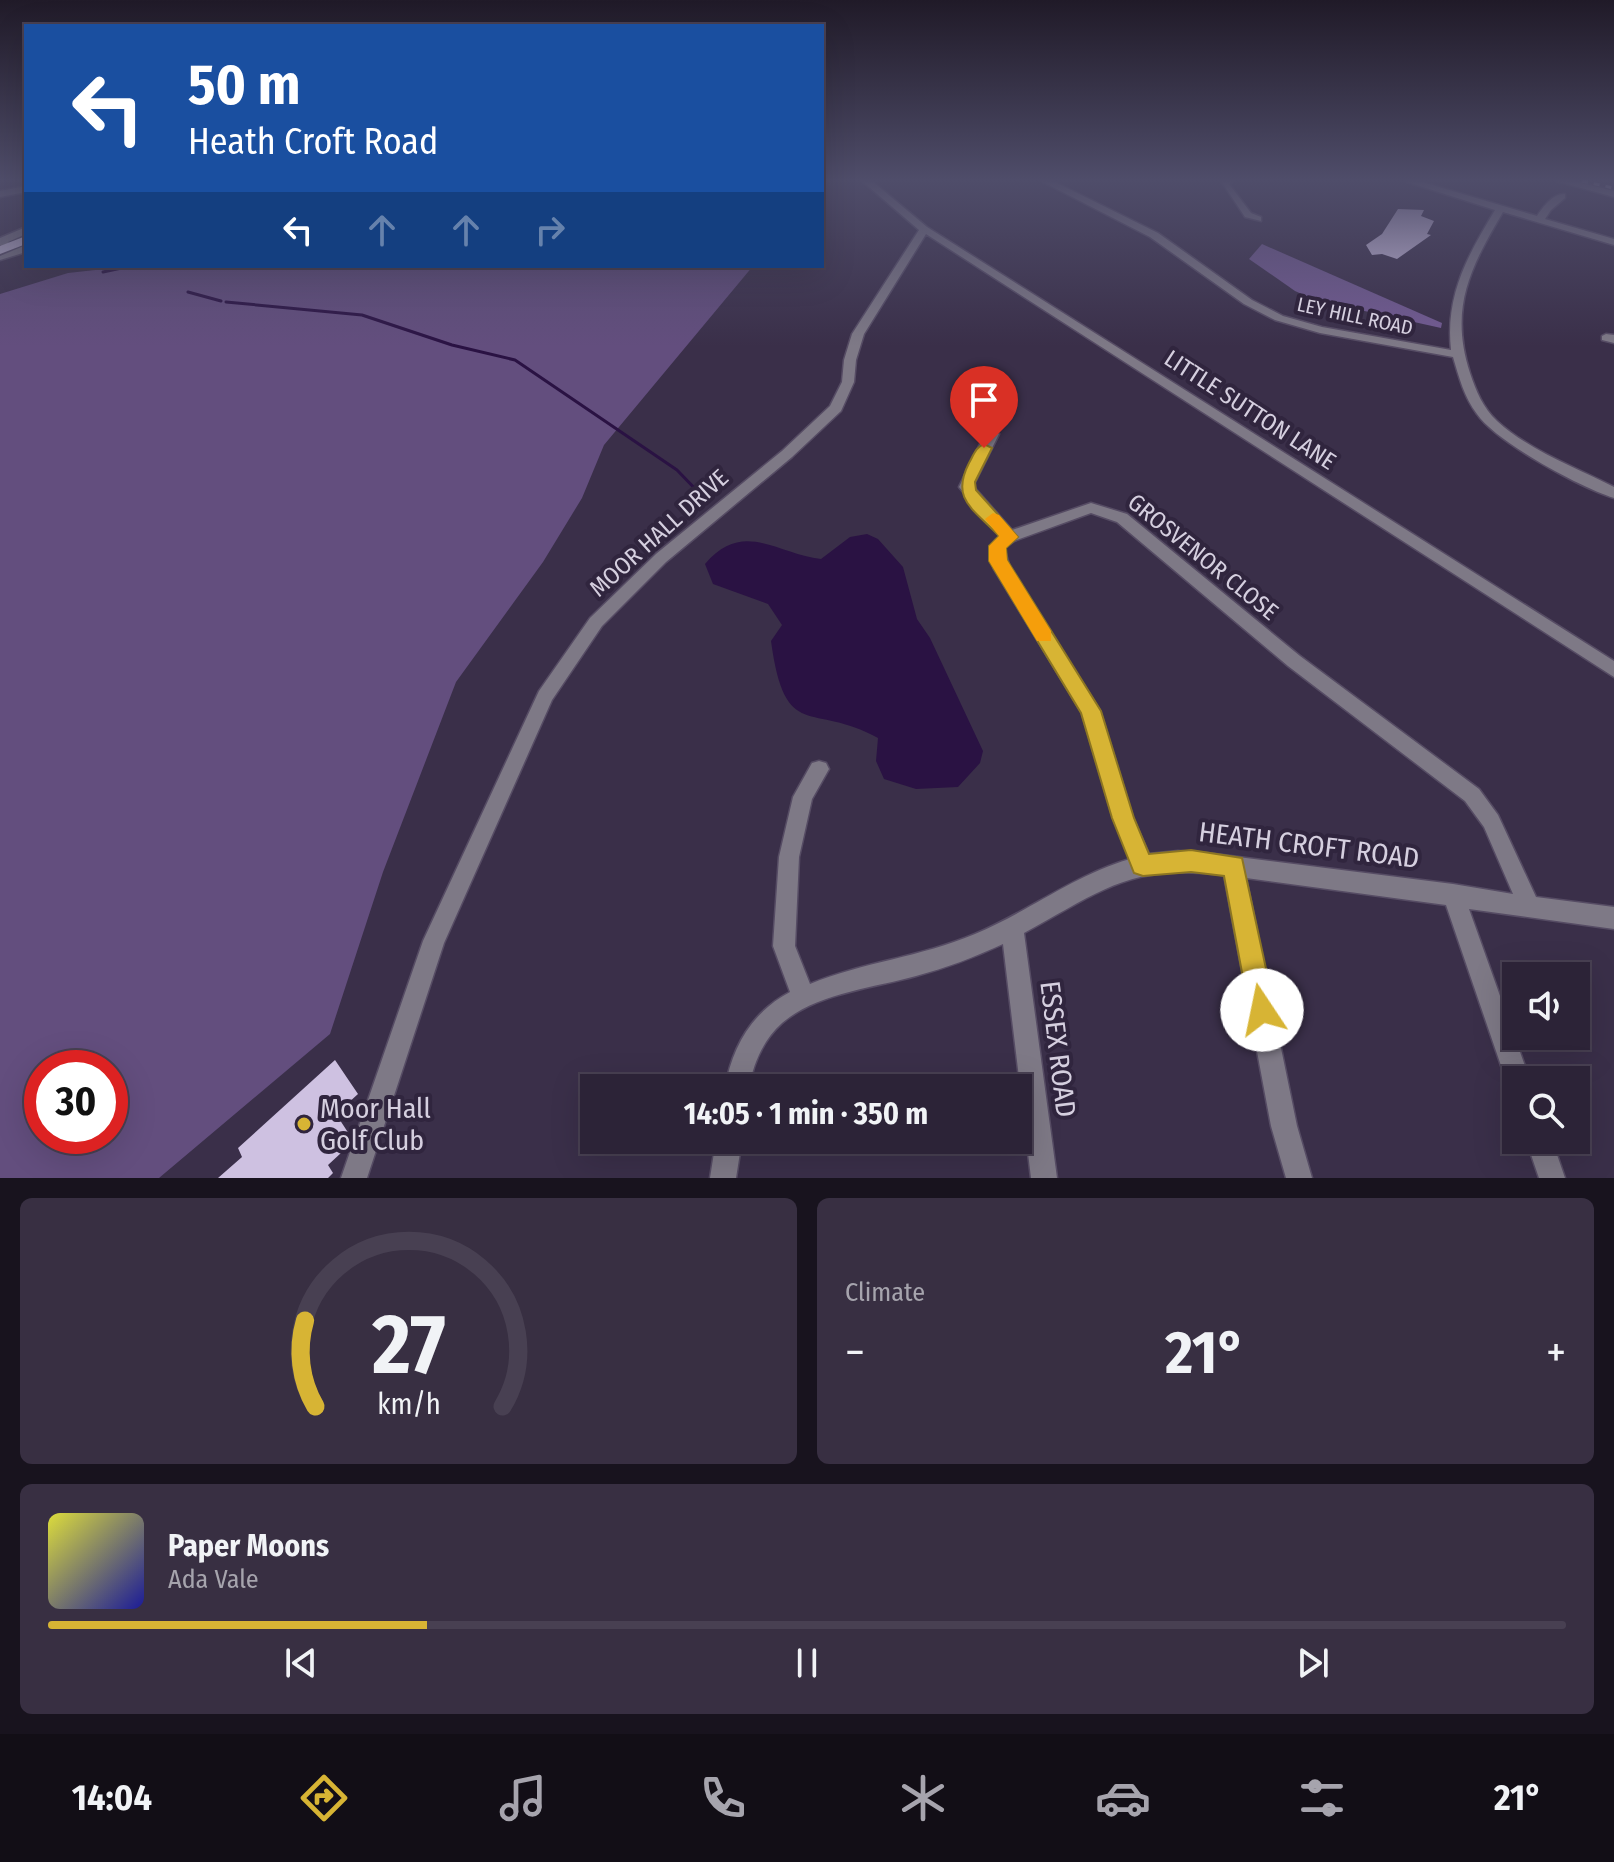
<!DOCTYPE html>
<html lang="en">
<head>
<meta charset="utf-8">
<style>
	:root { --surface:#2c2337; --page:#382f42; --text:#f1f3f6; --muted:#a6a4ad; --line:#484052; --accent:#d7b434 }
	body { margin:0; font-family:"Fira Sans Condensed",sans-serif; background:var(--page); color:var(--text); height:100vh; display:flex; flex-direction:column; font-size:30px; white-space:nowrap }
	* { box-sizing:border-box; margin:0 }
	p { font-size:26px; color:var(--muted) }
	.icon { flex:none; width:44px; height:44px; fill:none; stroke:currentColor; stroke-width:2; stroke-linecap:round; stroke-linejoin:round }
	.map { position:relative; height:1178px; overflow:hidden }
	.details { display:flex; flex-direction:column; gap:20px; padding:20px; background:#18131e; flex:1 }
	.details>* { flex:none }
	.hud { position:absolute; left:24px; top:24px; width:800px; height:244px; border-radius:0px; box-shadow:0 8px 32px #0002,0 0 0 2px var(--line); background:#1a4fa0; color:#fff; overflow:hidden }
	.buttons { position:absolute; left:1502px; top:962px; display:grid; gap:16px }
	.buttons a { display:grid; place-items:center; width:88px; height:88px; border-radius:0px; background:var(--surface); box-shadow:0 8px 32px #0002,0 0 0 2px var(--line); font-size:40px }
	.speed { position:absolute; left:24px; top:1050px; display:flex; gap:16px; font-size:40px; font-weight:700; text-align:center }
	.speed>* { display:grid; place-content:center; width:104px; height:104px; border-radius:50%; background:var(--surface); box-shadow:0 8px 32px #0002,0 0 0 2px var(--line); line-height:1 }
	.speed .limit { border:12px solid #d22; background:#fff; color:#111 }
	.pin { position:absolute; display:grid; place-items:center; width:68px; height:68px; color:#fff; margin:-82px -34px; border-radius:50% 50% 50% 0; rotate:-45deg; box-shadow:0 0 8px #0007 }
	.pin .icon { rotate:45deg }
	.me { position:absolute; width:88px; margin:-44px; rotate:349deg; stroke-linejoin:round; filter:drop-shadow(0 0 6px #0008) }
	.turn { display:flex; align-items:center; gap:28px; height:168px; padding:0 32px; font-size:36px }
	.turn .icon { width:104px; height:104px; stroke-width:2.5 }
	.turn b { display:block; font-size:56px; line-height:68px }
	.lanes { display:flex; align-items:center; height:76px; padding:0 32px; background:#0003; justify-content:center; gap:40px; direction:ltr }
	.lanes .off { opacity:.35 }
	.big { font-size:60px; font-weight:700; line-height:1.1 }
	.details .card { flex:1; display:flex; flex-direction:column; justify-content:center; gap:12px; min-width:0; padding:0 28px; border-radius:12px; background:var(--page) }
	.details .dial { align-items:center; gap:0 }
	.dial svg { height:208px; overflow:visible; fill:none; stroke:var(--line); stroke-width:7; stroke-linecap:round; text-anchor:middle }
	.dial text { fill:var(--text); stroke:none }
	.song { display:flex; align-items:center; gap:24px }
	.cover { width:96px; height:96px; border-radius:12px; background:linear-gradient(135deg,hsl(60 70% 55%),hsl(240 70% 35%)) }
	.played { height:8px; border-radius:4px; background:linear-gradient(90deg,var(--accent) 25%,var(--line) 25%) }
	.keys { display:flex; justify-content:space-around; direction:ltr }
	.heat { display:flex; justify-content:space-between; align-items:center; font-size:44px; direction:ltr }
	.details .tiles { flex:1; display:grid; gap:20px; grid-template-columns:1fr 1fr }
	.card:last-child { grid-column:span 2 }
	.trip { position:absolute; left:580px; top:1074px; width:452px; height:80px; border-radius:0px; background:var(--surface); box-shadow:0 8px 32px #0002,0 0 0 2px var(--line); font-weight:700; line-height:80px; text-align:center }
	.menu { display:flex; height:128px; justify-content:space-around; align-items:center; background:#120e16; color:var(--muted) }
	.menu .icon { width:56px; height:56px }
	.menu .active { color:var(--accent) }
	.menu b { font-size:36px; color:var(--text) }
	.map>svg:first-child { display:block }
	.green { fill:#634e7e; fill-rule:evenodd }
	.forest { fill:#735b93 }
	.water { fill:#2a1243 }
	.lines { fill:none; stroke-linecap:round; stroke-linejoin:round }
	.stream { stroke:#2a1243; stroke-width:3 }
	.building { fill:#cec1e1 }
	.minor-casing { stroke:#564c64; stroke-width:3 }
	.major-casing { stroke:#564c64; stroke-width:3 }
	.minor { fill:#7e7986; fill-rule:evenodd }
	.major { fill:#c7bcd7; fill-rule:evenodd }
	.rail { stroke:#c3bdce; stroke-width:3; stroke-dasharray:6 6; stroke-linecap:butt }
	.route { fill:#d7b434; stroke:#8c7522; stroke-width:2 }
	.slow { fill:#f59e0b }
	.poi-dot { fill:#d7b434; stroke:#30253e; stroke-width:3 }
	.labels { text-anchor:middle; dominant-baseline:central; stroke-width:8; stroke-linejoin:round; paint-order:stroke }
	.far-street-label { font-size:20px; fill:#d5cfdf; stroke:#30253e }
	.street-label { font-size:24px; fill:#d5cfdf; stroke:#30253e }
	.near-street-label { font-size:28px; fill:#d5cfdf; stroke:#30253e }
	.near-poi-label { font-size:28px; fill:#d5cfdf; stroke:#30253e; text-anchor:start }
</style>
</head>
<body>
<div class="map">
<svg width="1614" height="1178" viewBox="0 0 1614 1178">
	<rect width="100%" height="100%" fill="#3a2f49"/>
	<path class="green" d="M 132,266 L 753,266 L 604,445 L 582,498 L 543,562 L 456,682 L 383,872 L 330,1034 L 159,1178 L 0,1178 L 0,294 L 68,273 ZM 42,1068 L 110,1068 L 110,1136 L 42,1136 Z"/>
	<path class="forest" d="M 1262,244 L 1442,323 L 1441,328 L 1315,300 L 1295,291 L 1249,259 Z"/>
	<path class="water" d="M 867,534 L 878,539 L 903,567 L 917,619 L 930,638 L 983,751 L 980,763 L 958,787 L 916,789 L 884,779 L 876,761 L 878,738 C 812,701 785,744 771,641 L 782,625 L 768,604 L 713,584 L 705,564 C 743,519 777,554 821,559 L 850,537 Z"/>
	<g class="lines">
		<path class="stream" d="M 103,272 L 131,266
			M 188,292 L 221,301
			M 226,302 L 362,315 L 452,345 L 515,360 L 677,470 L 704,498"/>
	</g>
	<path class="building" d="M 1398,209 L 1424,210 L 1421,216 L 1434,221 L 1427,234 L 1431,235 L 1397,259 L 1382,254 L 1372,255 L 1366,245 L 1382,234 Z
		M 335,1060 L 358,1094 L 336,1114 L 349,1134 L 337,1146 L 341,1153 L 328,1165 L 333,1173 L 328,1178 L 218,1178 L 242,1157 L 238,1148 Z"/>
	<g class="lines">
		<g class="minor-casing">
			<path id="minor" d="M 862,181 L 872,181 L 927,227 L 1614,661 L 1614,677 L 926,234 L 864,334 L 856,360 L 854,382 L 841,411 L 792,457 L 666,562 L 602,626 L 552,700 L 444,943 L 367,1178 L 341,1178 L 423,941 L 539,691 L 590,618 L 656,554 L 782,451 L 830,406 L 842,382 L 844,360 L 852,334 L 919,230 Z
				M 1041,181 L 1053,181 L 1158,233 L 1252,300 L 1283,316 L 1322,327 L 1451,350 C 1445,295 1468,255 1495,210 L 1404,181 L 1419,181 L 1537,216 C 1543,207 1553,193 1565,194 L 1565,198 L 1551,210 L 1545,219 L 1614,239 L 1614,245 L 1503,212 C 1470,268 1449,308 1470,373 C 1476,391 1483,408 1497,421 C 1530,451 1575,467 1614,487 L 1614,498 C 1581,488 1496,442 1477,414 C 1464,397 1459,377 1453,357 L 1320,333 L 1275,320 L 1244,304 L 1150,237 Z
				M 1221,181 L 1233,181 L 1229,184 L 1251,213 L 1261,217 L 1261,221 L 1245,217 Z
				M 1556,181 L 1573,181 L 1614,191 L 1614,197 Z
				M 26,186 L 26,192 L 0,197 L 0,191 Z
				M 26,227 L 26,234 L 8,242 L 13,247 L 12,249 L 4,249 L 0,245 L 0,238 Z
				M 26,245 L 26,252 L 0,260 L 0,256 Z
				M 1606,334 L 1614,335 L 1614,343 L 1602,340 L 1602,336 Z
				M 992,430 L 999,434 L 973,486 L 1012,530 L 1091,503 L 1127,514 L 1300,656 L 1479,789 L 1498,815 L 1536,897 L 1614,907 L 1614,929 L 1469,909 L 1530,1080 L 1516,1080 L 1516,1091 L 1509,1089 L 1446,905 L 1246,878 L 1297,1126 L 1312,1178 L 1286,1178 L 1271,1126 L 1224,875 C 1131,863 1101,891 1024,933 L 1057,1178 L 1031,1178 L 1003,944 C 975,957 946,968 916,976 C 873,988 817,993 782,1023 C 763,1040 753,1064 749,1088 L 725,1088 C 732,1047 752,1012 790,992 L 773,946 L 779,857 L 793,797 L 812,763 L 819,761 L 826,763 L 829,769 L 812,799 L 799,857 L 795,946 L 810,984 C 863,962 921,957 975,934 C 1028,912 1074,875 1130,859 L 1113,818 L 1082,713 L 994,569 C 989,554 986,547 1000,536 L 959,487 L 985,434 ZM 1091,513 L 1117,522 L 1288,666 L 1465,801 L 1484,827 L 1513,894 L 1453,884 L 1206,853 L 1178,851 L 1149,854 L 1133,818 L 1100,711 L 1010,568 L 1004,548 L 1014,541 Z
				M 716,1140 L 742,1140 L 736,1178 L 710,1178 Z
				M 1526,1140 L 1552,1140 L 1565,1178 L 1539,1178 Z"/>
		</g>
		<g class="major-casing">
			<path id="major" d="M 26,236 L 26,244 L 0,254 L 0,246 Z"/>
		</g>
		<use href="#minor" class="minor"/>
		<use href="#major" class="major"/>
		<path class="rail" d="M 1582,181 L 1614,188"/>
	</g>
	<linearGradient id="sky" x2="0" y2="1"><stop stop-color="#201a28"/><stop offset="0.52" stop-color="#4f4d6a"/><stop offset="1" stop-color="#4f4d6a" stop-opacity="0"/></linearGradient>
	<rect width="1614" height="346" fill="url(#sky)"/>
	<path class="route" d="M 984,444 L 992,448 L 975,482 L 976,490 L 1018,537 L 1006,548 L 1007,560 L 1101,711 L 1134,818 L 1149,854 L 1191,850 L 1242,858 L 1275,1010 L 1271,1020 L 1262,1023 L 1252,1020 L 1249,1010 L 1224,876 L 1191,872 L 1143,876 L 1134,873 L 1112,818 L 1081,713 L 989,561 L 989,546 L 999,536 C 974,509 950,500 969,463 C 974,454 976,447 984,444 Z"/>
	<path class="slow" d="M 993,513 L 999,515 L 1018,537 L 1006,548 L 1007,560 L 1051,631 L 1051,641 L 1037,641 L 989,561 L 989,546 L 999,536 L 985,519 Z"/>
	<circle class="poi-dot" cx="304" cy="1124" r="8"/>
	<g class="labels">
		<g class="far-street-label">
			<text transform="translate(1355 316) rotate(12)">LEY HILL ROAD</text>
		</g>
		<g class="street-label">
			<text transform="translate(1250 410) rotate(33)">LITTLE SUTTON LANE</text>
			<text transform="translate(659 533) rotate(-42)">MOOR HALL DRIVE</text>
			<text transform="translate(1203 557) rotate(39)">GROSVENOR CLOSE</text>
		</g>
		<g class="near-street-label">
			<text transform="translate(1309 845) rotate(7)">HEATH CROFT ROAD</text>
			<text transform="translate(1058 1049) rotate(83)">ESSEX ROAD</text>
		</g>
		<g class="near-poi-label">
			<text x="320" y="1108">Moor Hall<tspan x="320" dy="32">Golf Club</tspan></text>
		</g>
	</g>
</svg>
<div class="buttons">
<a><svg class="icon" aria-label="sound" viewBox="0 0 24 24"><path d="M4 9h4l5-4v14l-5-4H4zM17 9q2 3 0 6"/></svg></a>
<a><svg class="icon" aria-label="search" viewBox="0 0 24 24"><circle cx="10" cy="10" r="6"/><path d="M15 15l6 6"/></svg></a>
</div>
<div class="speed"><div class="limit">30</div></div>
<div class="pin" style="left:984px;top:448px;background:#d93025"><svg class="icon" aria-label="arrive" viewBox="0 0 24 24"><path d="M6 21V4h12l-3 4 3 4H6"/></svg></div>
<svg class="me" style="left:1262px;top:1010px" viewBox="-20 -20 40 40"><circle r="19" fill="#fff"/><path d="M0-13L10 11 0 6-10 11z" fill="#d7b434"/></svg>
<div class="trip">14:05 · 1 min · 350 m</div>
<div class="hud">
<div class="turn"><svg class="icon" aria-label="left" viewBox="0 0 24 24"><path d="M17 20v-9H6M10 6l-5 5 5 5"/></svg><div><b>50 m</b>Heath Croft Road</div></div>
<div class="lanes"><svg class="icon" aria-label="left" viewBox="0 0 24 24"><path d="M17 20v-9H6M10 6l-5 5 5 5"/></svg><svg class="icon off" aria-label="ahead" viewBox="0 0 24 24"><path d="M12 20V5M6 11l6-6 6 6"/></svg><svg class="icon off" aria-label="ahead" viewBox="0 0 24 24"><path d="M12 20V5M6 11l6-6 6 6"/></svg><svg class="icon off" aria-label="right" viewBox="0 0 24 24"><path d="M7 20v-9h11M14 6l5 5-5 5"/></svg></div>
</div>
</div>
<section class="details">
<div class="tiles">
<div class="card dial"><svg viewBox="0 0 100 80">
<path d="M14 69A42 42 0 1 1 86 69"/>
<path d="M14 69A42 42 0 0 1 10 36" stroke="#d7b434"/>
<text x="50" y="56" font-size="32" font-weight="700">27</text>
<text x="50" y="72" font-size="11">km/h</text>
</svg></div>
<div class="card"><p>Climate</p>
<div class="heat"><a>−</a><b class="big">21°</b><a>+</a></div>
</div>
<div class="card">
<div class="song"><i class="cover"></i><div><b>Paper Moons</b><p>Ada Vale</p></div></div>
<div class="played"></div>
<div class="keys"><svg class="icon" aria-label="previous" viewBox="0 0 24 24"><path d="M18 5L8 12l10 7zM5 5v14"/></svg><svg class="icon" aria-label="pause" viewBox="0 0 24 24"><path d="M8 5v14M16 5v14"/></svg><svg class="icon" aria-label="next" viewBox="0 0 24 24"><path d="M6 5l10 7-10 7zM19 5v14"/></svg></div>
</div>
</div>
</section>
<nav class="menu">
<b>14:04</b>
<svg class="icon active" aria-label="directions" viewBox="0 0 24 24"><path d="M12 3l9 9-9 9-9-9zM9 14v-3h6M13 9l2 2-2 2"/></svg>
<svg class="icon" aria-label="music" viewBox="0 0 24 24"><path d="M9 18V5l10-2v13"/><circle cx="6" cy="18" r="3"/><circle cx="16" cy="16" r="3"/></svg>
<svg class="icon" aria-label="phone" viewBox="0 0 24 24"><path d="M5 4h4l2 5-3 2q2 4 5 5l2-3 5 2v4C11 20 4 13 5 4z"/></svg>
<svg class="icon" aria-label="climate" viewBox="0 0 24 24"><path d="M12 3v18M4 7l16 10M4 17L20 7"/></svg>
<svg class="icon" aria-label="car" viewBox="0 0 24 24"><path d="M5 17H2v-5l4-1 3-4h7l3 4 3 1v5h-3M9 17h6M6 11h13"/><circle cx="7" cy="17" r="2"/><circle cx="17" cy="17" r="2"/></svg>
<svg class="icon" aria-label="filters" viewBox="0 0 24 24"><path d="M4 7h16M4 17h16"/><circle cx="9" cy="7" r="2"/><circle cx="15" cy="17" r="2"/></svg>
<b>21°</b>
</nav>
</body>
</html>
